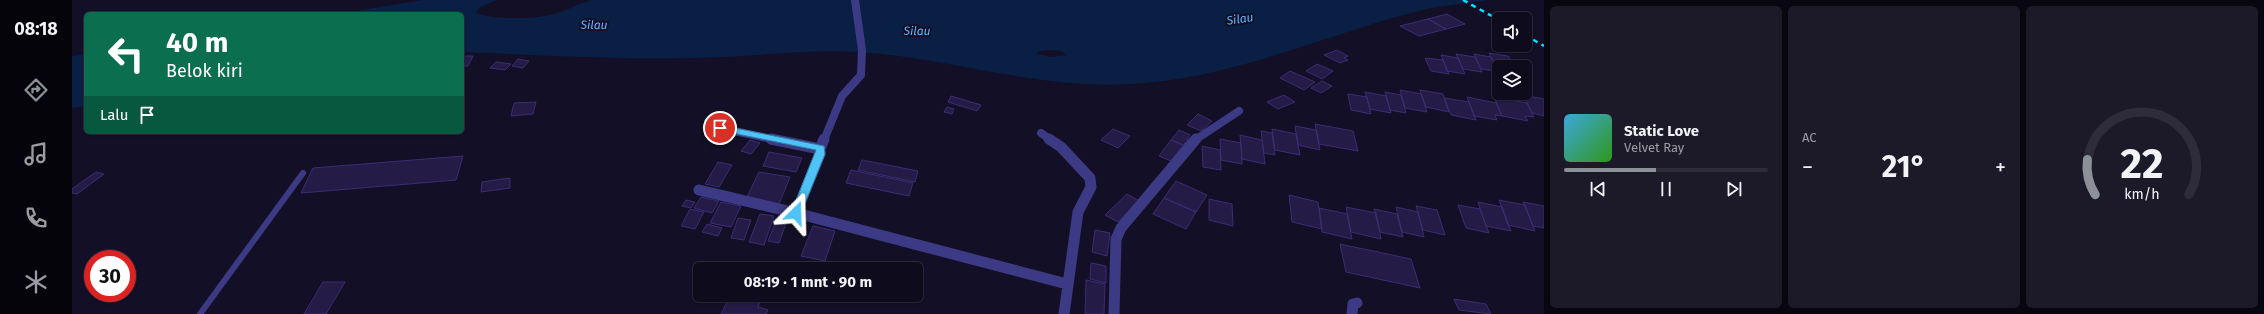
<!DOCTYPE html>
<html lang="id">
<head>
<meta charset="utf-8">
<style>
	:root { --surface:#0e0b1c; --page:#1c1929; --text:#f1f3f6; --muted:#9b9ba3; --line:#2e2b3b; --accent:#8c9099 }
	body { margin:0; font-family:"Fira Sans",sans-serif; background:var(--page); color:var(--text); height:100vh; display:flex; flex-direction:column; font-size:15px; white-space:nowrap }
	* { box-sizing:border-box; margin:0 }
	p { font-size:13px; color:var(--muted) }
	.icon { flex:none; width:22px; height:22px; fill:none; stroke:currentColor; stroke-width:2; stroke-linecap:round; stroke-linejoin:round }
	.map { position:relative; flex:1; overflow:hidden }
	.sheet { display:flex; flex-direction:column; gap:6px; padding:6px; background:#08060f; width:720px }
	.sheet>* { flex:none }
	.guide { position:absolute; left:12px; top:12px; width:380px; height:122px; border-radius:6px; box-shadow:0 1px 3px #0004,0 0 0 1px var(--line); background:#0b6e4f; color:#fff; overflow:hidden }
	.buttons { position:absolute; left:1420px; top:12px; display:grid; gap:8px }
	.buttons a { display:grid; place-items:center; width:40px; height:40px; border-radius:6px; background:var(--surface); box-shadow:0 1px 3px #0004,0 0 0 1px var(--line); font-size:20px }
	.speed { position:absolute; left:12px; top:250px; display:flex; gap:8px; font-size:20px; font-weight:700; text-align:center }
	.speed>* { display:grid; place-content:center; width:52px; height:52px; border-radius:50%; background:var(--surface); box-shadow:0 1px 3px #0004,0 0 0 1px var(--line); line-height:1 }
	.speed .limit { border:6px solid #d22; background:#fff; color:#111 }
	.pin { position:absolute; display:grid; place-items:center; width:34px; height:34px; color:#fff; margin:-17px; border:2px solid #fff; border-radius:50%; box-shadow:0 1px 4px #0007 }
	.me { position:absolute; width:44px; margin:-22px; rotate:22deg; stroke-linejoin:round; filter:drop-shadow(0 0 3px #0008) }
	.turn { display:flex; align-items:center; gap:14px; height:84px; padding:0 16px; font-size:18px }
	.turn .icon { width:52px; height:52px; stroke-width:2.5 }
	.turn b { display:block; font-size:28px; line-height:34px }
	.then { display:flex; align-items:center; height:38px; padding:0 16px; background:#0003; gap:8px; font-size:15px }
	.big { font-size:30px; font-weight:700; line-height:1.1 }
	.sheet .tile { flex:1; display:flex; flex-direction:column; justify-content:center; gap:6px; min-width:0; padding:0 14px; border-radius:6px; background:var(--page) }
	.sheet .dial { align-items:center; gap:0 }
	.dial svg { height:104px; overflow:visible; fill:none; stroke:var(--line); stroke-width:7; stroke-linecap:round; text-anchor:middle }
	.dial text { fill:var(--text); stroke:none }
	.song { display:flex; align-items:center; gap:12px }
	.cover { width:48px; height:48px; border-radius:6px; background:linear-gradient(135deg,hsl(200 70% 55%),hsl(110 70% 35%)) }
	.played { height:4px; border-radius:2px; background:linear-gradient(90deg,var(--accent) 45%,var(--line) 45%) }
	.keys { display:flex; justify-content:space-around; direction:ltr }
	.heat { display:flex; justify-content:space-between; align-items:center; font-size:22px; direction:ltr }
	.sheet .tiles { flex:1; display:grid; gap:6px; grid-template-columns:repeat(3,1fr) }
	.trip { position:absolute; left:621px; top:262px; width:230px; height:40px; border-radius:6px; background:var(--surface); box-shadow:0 1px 3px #0004,0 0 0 1px var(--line); font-weight:700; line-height:40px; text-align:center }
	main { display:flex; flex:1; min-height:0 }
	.tab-bar { display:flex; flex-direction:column; width:72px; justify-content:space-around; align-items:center; background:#06040b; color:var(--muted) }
	.tab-bar .icon { width:28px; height:28px }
	.tab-bar .current { color:var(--accent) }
	.tab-bar b { font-size:18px; color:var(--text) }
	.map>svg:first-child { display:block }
	.water { fill:#0a1f44; fill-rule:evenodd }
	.building { fill:#241b47; stroke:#3b2d73 }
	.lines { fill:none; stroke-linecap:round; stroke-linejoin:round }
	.service { stroke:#3d3a85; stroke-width:6 }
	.minor-far1 { stroke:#3d3a85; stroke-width:8 }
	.minor { stroke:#3d3a85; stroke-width:11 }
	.rail { stroke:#00e5ff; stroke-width:2.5; stroke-dasharray:5 4.5; stroke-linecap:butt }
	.route { fill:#4fc3f7; stroke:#337fa1 }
	.labels { text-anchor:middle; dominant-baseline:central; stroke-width:4; stroke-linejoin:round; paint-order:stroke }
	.water-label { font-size:12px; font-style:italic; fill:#62b6ff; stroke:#130f26 }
</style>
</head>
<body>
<main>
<nav class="tab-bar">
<b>08:18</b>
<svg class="icon current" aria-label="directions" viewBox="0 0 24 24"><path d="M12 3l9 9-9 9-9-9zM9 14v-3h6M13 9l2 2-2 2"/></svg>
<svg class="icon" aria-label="music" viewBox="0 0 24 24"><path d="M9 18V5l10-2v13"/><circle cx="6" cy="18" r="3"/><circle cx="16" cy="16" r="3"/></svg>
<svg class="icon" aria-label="phone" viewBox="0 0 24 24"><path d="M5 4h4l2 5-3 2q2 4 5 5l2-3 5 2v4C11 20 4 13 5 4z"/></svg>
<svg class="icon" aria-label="climate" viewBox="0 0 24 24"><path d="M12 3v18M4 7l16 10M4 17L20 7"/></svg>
</nav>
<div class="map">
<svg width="1472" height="314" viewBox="0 0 1472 314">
	<rect width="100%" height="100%" fill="#130f26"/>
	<path class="water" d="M 350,0 L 425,0 L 408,7 L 404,13 C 417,19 457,19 472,16 C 488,14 504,5 519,0 L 1417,0 C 1390,4 1361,6 1335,14 C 1243,39 1154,80 1057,84 C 966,89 877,58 787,52 C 733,49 679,57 625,58 C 547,60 468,55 390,52 L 390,14 L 266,14 ZM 975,50 L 989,51 L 995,55 L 979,57 L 965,54 L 965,52 Z
		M 14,54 L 14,106 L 0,108 L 0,56 Z"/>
	<path class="building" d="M 1375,14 L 1393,24 L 1374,29 L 1356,19 Z
		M 1356,19 L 1374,29 L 1347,36 L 1328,26 Z
		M 1265,50 L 1276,56 L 1272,58 L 1276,60 L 1268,63 L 1252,55 Z
		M 1417,53 L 1436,56 L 1442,67 L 1424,67 Z
		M 1384,54 L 1403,57 L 1410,72 L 1391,69 Z
		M 1402,54 L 1419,57 L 1427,72 L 1409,69 Z
		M 1369,55 L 1386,58 L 1393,74 L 1375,71 Z
		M 390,56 L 401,56 L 396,66 L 390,66 Z
		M 1353,58 L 1371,60 L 1377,74 L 1359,71 Z
		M 446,59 L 457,61 L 451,68 L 440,66 Z
		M 424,62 L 439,64 L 433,70 L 418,68 Z
		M 1245,64 L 1261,71 L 1250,79 L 1234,71 Z
		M 1218,71 L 1243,82 L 1232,90 L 1208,78 Z
		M 1250,81 L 1260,86 L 1249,93 L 1239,88 Z
		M 1328,90 L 1349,94 L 1355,112 L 1333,108 Z
		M 1348,90 L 1371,94 L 1377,112 L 1354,107 Z
		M 1293,92 L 1314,96 L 1319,113 L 1298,109 Z
		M 1313,92 L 1329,95 L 1334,113 L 1318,110 Z
		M 1276,94 L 1295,97 L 1299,114 L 1279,110 Z
		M 1212,95 L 1223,102 L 1206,109 L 1195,102 Z
		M 1451,95 L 1472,99 L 1472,116 L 1460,113 Z
		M 879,96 L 909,105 L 905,111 L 876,102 Z
		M 1395,97 L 1424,103 L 1430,116 L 1423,115 L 1425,120 L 1402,116 Z
		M 1422,97 L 1455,103 L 1462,117 L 1453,116 L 1456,121 L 1430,116 Z
		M 1372,98 L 1397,102 L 1404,120 L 1379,115 Z
		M 464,102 L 461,114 L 439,116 L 442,103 Z
		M 875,107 L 882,109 L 880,114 L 872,112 Z
		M 1126,114 L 1140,121 L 1129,131 L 1115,125 Z
		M 1243,124 L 1281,131 L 1286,151 L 1247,144 Z
		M 1223,126 L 1244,130 L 1248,150 L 1226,145 Z
		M 1041,129 L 1058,136 L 1046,148 L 1029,140 Z
		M 1200,129 L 1224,134 L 1228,155 L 1203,150 Z
		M 1107,130 L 1118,135 L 1115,140 L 1118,141 L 1116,144 L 1113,143 L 1111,145 L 1099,140 Z
		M 1189,131 L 1200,133 L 1203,155 L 1192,153 Z
		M 1168,135 L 1190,140 L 1193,164 L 1170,159 Z
		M 1148,139 L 1169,143 L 1170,164 L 1149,160 Z
		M 678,140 L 688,143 L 679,154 L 669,151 Z
		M 1099,140 L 1111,145 L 1099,161 L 1087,156 Z
		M 1130,146 L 1148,150 L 1149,170 L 1131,167 Z
		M 697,152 L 730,158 L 724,172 L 691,166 Z
		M 391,156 L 384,180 L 229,193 L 241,168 Z
		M 790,160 L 846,171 L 843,182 L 786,170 Z
		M 646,162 L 660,165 L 647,187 L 633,184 Z
		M 779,170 L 841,183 L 837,196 L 774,183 Z
		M 24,172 L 32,174 L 5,194 L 0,193 L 0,189 Z
		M 687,172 L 718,177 L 707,204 L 675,197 Z
		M 438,178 L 438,188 L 409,192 L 410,182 Z
		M 1104,181 L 1135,195 L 1124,212 L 1092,198 Z
		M 1055,194 L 1067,201 L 1046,222 L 1033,215 Z
		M 1217,195 L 1246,202 L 1250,229 L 1220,222 Z
		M 629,197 L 647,201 L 640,213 L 622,208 Z
		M 1092,198 L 1124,212 L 1114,229 L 1081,214 Z
		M 1137,199 L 1160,204 L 1161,226 L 1137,220 Z
		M 614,200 L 623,202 L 619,208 L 610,206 Z
		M 1427,200 L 1453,205 L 1463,231 L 1436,225 Z
		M 649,202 L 669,206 L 659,227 L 638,223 Z
		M 1406,202 L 1430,207 L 1439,231 L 1414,226 Z
		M 1451,202 L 1472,206 L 1472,228 L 1461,226 Z
		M 1386,205 L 1408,209 L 1417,233 L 1394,228 Z
		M 1344,206 L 1365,210 L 1373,235 L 1351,230 Z
		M 1274,207 L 1304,213 L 1309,239 L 1279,232 Z
		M 1324,207 L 1346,212 L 1352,237 L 1330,232 Z
		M 1247,208 L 1275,214 L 1280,239 L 1250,232 Z
		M 618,209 L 632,212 L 623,229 L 609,226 Z
		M 1302,209 L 1325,214 L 1331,237 L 1308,232 Z
		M 688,214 L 702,216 L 692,245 L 677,242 Z
		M 666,218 L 679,220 L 672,240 L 659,238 Z
		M 704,221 L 714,223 L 707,243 L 696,241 Z
		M 635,224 L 650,228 L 646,236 L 630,232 Z
		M 741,226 L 763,231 L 753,261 L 729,256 Z
		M 1023,230 L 1038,233 L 1035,256 L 1020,252 Z
		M 1268,244 L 1339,259 L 1348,288 L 1274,272 Z
		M 1019,263 L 1034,266 L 1034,283 L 1018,279 Z
		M 1014,280 L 1033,284 L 1032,314 L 1013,314 Z
		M 251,282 L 273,282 L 254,314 L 232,314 Z
		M 668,295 L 690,297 L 686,307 L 696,310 L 694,314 L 649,314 L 657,298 L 666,300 Z
		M 1382,299 L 1414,304 L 1419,314 L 1387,310 Z"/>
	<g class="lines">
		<path class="service" d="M 128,314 L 231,173"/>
		<path class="minor-far1" d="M 648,128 L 704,140
			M 969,133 L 979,140
			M 752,140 L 770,96 L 789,75 L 790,50 L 783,0
			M 1123,140 L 1167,111"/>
		<path class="minor" d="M 699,139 L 748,149 L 748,154 L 724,213
			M 977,139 L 989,147 L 1018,178 L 1019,187 L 1006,212 L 992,314
			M 748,149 L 752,139
			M 627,190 L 724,213 L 995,284
			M 1042,314 L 1044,239 L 1049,228 L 1124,139
			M 1280,314 L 1281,304 L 1285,303"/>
		<path class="rail" d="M 1391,0 L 1427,20
			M 1453,35 L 1472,46"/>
	</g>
	<path class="route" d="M 648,125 L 752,146 L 753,154 L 728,216 L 721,216 L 719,213 L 744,150 L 645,130 L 643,128 Z"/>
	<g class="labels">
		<g class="water-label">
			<text transform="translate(1168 19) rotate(-8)">Silau</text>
			<text transform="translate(522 25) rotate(1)">Silau</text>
			<text transform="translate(845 31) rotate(1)">Silau</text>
		</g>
	</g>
</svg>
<div class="buttons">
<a><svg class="icon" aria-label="sound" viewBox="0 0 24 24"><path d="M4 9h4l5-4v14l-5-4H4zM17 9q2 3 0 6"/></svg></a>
<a><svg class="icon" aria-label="layers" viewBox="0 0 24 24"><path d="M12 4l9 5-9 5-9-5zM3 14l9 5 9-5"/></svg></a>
</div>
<div class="speed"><div class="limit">30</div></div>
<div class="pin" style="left:648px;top:128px;background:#d93025"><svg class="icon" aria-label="arrive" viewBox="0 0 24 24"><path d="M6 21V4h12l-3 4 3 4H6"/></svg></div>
<svg class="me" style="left:724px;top:213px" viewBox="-20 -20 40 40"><path d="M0-17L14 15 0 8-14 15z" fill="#4fc3f7" stroke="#fff" stroke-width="4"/></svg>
<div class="trip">08:19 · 1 mnt · 90 m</div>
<div class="guide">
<div class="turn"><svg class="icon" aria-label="left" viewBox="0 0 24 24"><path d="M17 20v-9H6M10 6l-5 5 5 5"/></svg><div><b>40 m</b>Belok kiri</div></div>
<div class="then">Lalu<svg class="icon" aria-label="arrive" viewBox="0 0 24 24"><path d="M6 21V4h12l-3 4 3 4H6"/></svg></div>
</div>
</div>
<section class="sheet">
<div class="tiles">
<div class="tile">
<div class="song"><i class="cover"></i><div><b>Static Love</b><p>Velvet Ray</p></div></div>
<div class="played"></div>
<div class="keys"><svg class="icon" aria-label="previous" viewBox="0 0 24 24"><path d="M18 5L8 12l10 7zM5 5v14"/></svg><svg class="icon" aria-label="pause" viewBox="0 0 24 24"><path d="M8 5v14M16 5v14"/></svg><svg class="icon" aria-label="next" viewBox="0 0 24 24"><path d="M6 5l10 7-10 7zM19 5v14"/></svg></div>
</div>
<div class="tile"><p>AC</p>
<div class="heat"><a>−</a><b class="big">21°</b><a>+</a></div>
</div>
<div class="tile dial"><svg viewBox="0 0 100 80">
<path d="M14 69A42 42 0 1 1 86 69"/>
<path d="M14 69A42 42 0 0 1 8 42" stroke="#8c9099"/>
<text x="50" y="56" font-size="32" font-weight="700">22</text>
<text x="50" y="72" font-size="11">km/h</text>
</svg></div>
</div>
</section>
</main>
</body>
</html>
